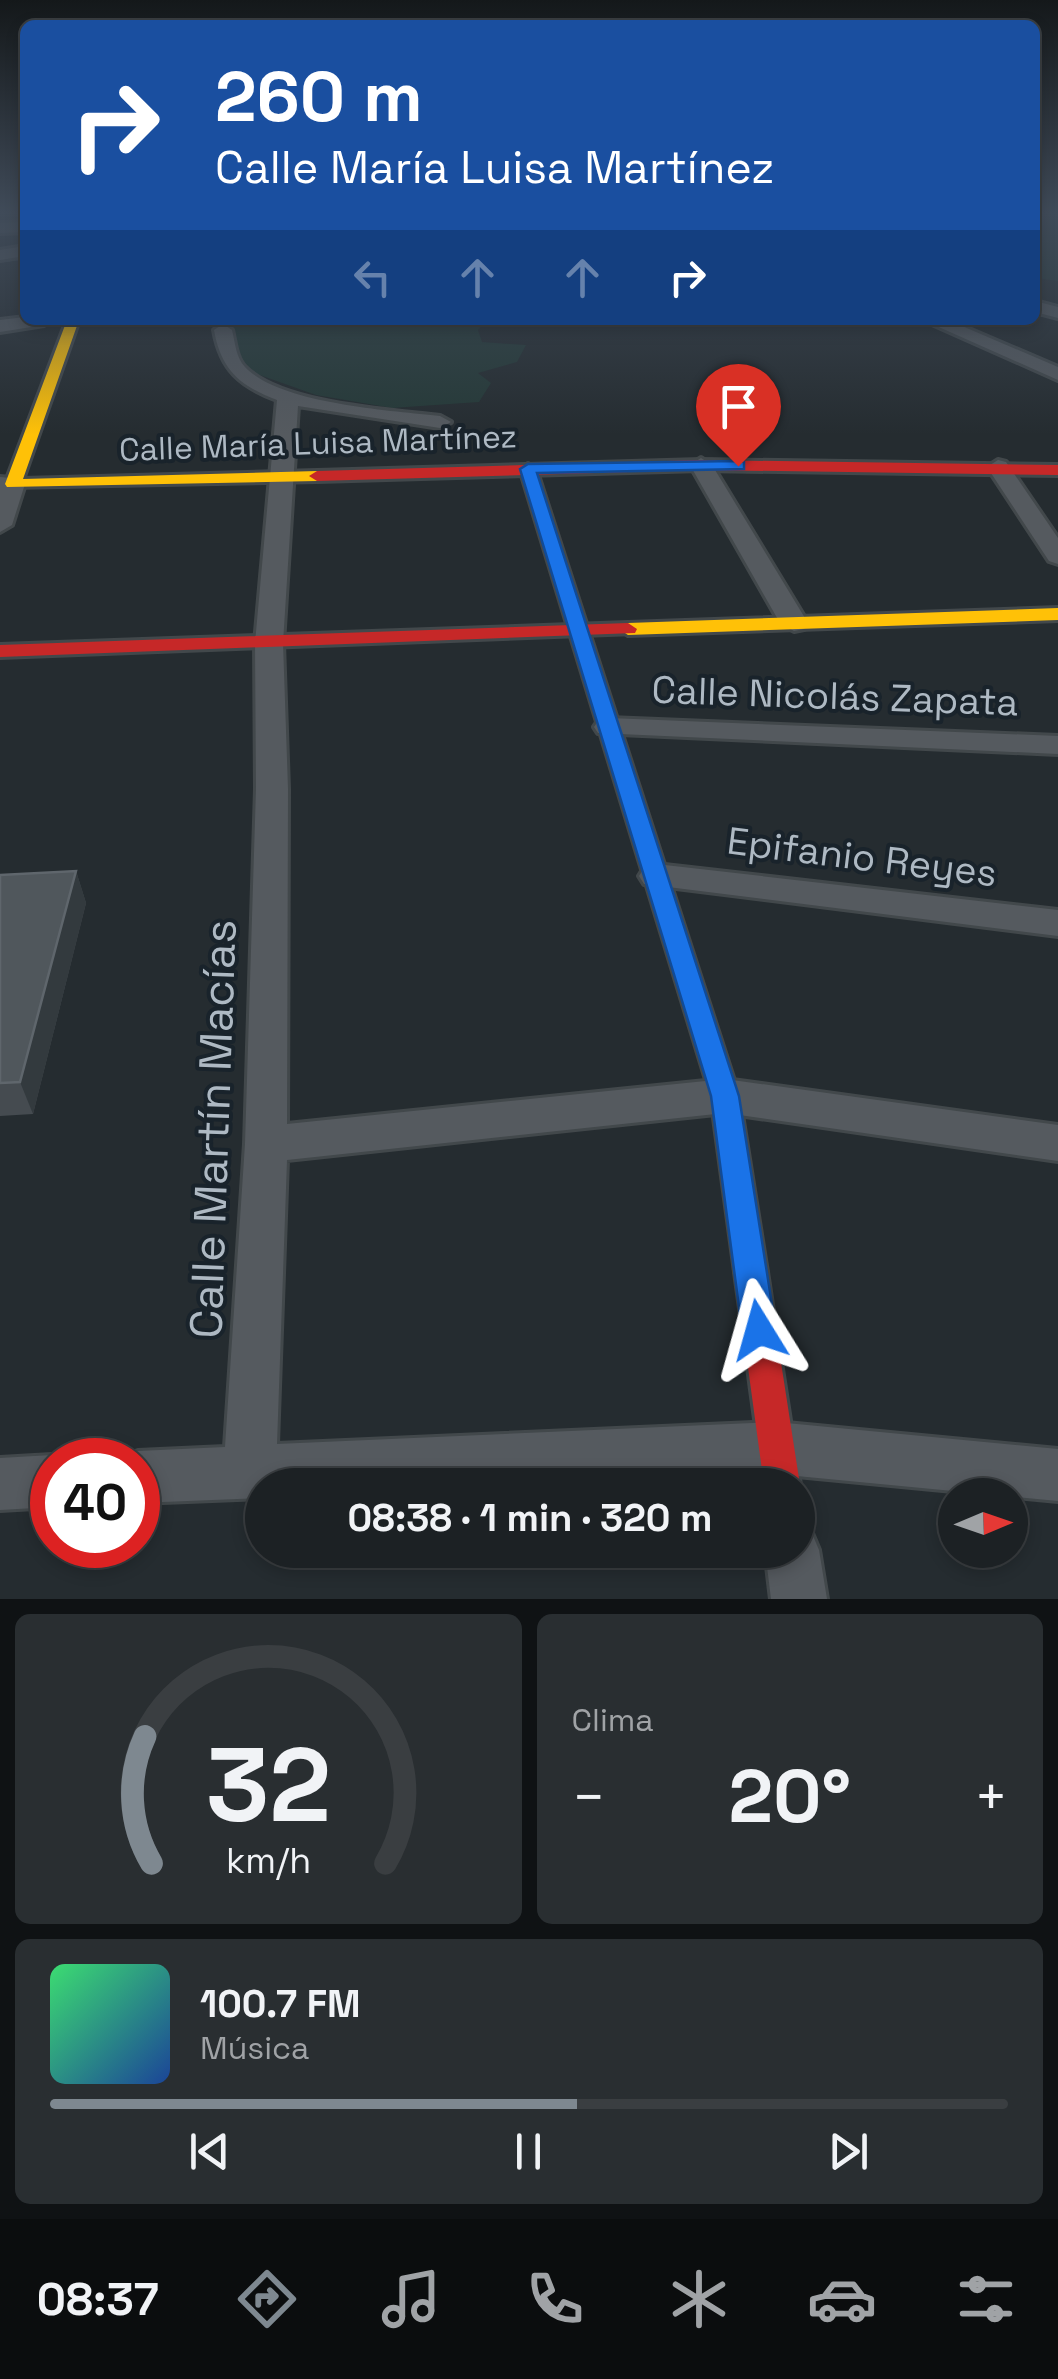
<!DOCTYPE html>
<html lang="es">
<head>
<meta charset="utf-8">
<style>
	:root { --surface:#1c2124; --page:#292e31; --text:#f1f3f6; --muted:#a0a3a6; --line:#3a3e41; --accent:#7e8890 }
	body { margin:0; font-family:"Space Grotesk",sans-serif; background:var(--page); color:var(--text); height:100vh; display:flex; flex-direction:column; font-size:38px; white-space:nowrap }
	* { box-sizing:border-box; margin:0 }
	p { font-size:32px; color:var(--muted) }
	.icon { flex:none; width:55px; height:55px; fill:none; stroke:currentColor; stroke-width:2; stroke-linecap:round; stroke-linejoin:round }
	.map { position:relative; height:1599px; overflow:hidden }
	.sheet { display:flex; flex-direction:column; gap:15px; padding:15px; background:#0f1214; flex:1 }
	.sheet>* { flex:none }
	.hud { position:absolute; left:20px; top:20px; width:1020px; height:305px; border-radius:15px; box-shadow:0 5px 15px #0003,0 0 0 2px var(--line); background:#1a4fa0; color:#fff; overflow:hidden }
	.needle { width:65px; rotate:88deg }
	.fabs { position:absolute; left:938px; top:1478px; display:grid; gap:20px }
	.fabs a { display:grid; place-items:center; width:90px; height:90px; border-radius:50%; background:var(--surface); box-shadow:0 5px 15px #0003,0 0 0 2px var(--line); font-size:50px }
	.speed { position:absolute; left:30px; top:1438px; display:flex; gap:20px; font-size:50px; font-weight:700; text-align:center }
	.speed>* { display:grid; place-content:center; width:130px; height:130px; border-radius:50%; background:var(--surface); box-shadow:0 5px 15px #0003,0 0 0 2px var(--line); line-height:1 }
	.speed .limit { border:15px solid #d22; background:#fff; color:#111 }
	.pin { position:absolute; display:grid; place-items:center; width:85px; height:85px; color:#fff; margin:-102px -42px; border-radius:50% 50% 50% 0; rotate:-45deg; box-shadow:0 0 10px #0007 }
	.pin .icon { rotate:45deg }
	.me { position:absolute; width:110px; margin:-55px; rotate:352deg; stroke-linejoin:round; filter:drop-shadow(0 0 8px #0008) }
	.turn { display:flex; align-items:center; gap:35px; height:210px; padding:0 30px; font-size:45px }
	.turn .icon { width:130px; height:130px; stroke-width:2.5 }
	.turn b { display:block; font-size:70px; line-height:85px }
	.lanes { display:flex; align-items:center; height:95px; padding:0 30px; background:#0003; justify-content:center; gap:50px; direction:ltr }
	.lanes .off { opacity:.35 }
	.big { font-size:75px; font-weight:700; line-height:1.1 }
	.sheet .tile { flex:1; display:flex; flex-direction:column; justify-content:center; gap:15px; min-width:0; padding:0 35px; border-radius:15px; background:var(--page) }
	.sheet .dial { align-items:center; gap:0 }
	.dial svg { height:260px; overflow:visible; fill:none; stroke:var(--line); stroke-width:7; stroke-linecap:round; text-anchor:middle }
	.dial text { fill:var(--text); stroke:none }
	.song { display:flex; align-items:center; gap:30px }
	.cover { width:120px; height:120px; border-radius:15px; background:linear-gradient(135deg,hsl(140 70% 55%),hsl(220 70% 35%)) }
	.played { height:10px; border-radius:5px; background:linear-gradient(90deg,var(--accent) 55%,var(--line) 55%) }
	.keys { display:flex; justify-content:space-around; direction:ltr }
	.heat { display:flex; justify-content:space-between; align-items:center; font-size:55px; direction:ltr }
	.sheet .tiles { flex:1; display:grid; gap:15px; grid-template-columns:1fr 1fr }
	.tile:last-child { grid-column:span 2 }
	.trip { position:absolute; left:245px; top:1468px; width:570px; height:100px; border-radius:50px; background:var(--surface); box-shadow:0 5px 15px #0003,0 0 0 2px var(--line); font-weight:700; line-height:100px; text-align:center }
	.menu { display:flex; height:160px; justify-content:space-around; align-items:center; background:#0b0d0e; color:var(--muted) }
	.menu .icon { width:70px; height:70px }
	.menu .selected { color:var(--accent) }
	.menu b { font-size:45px; color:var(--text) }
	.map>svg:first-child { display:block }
	.green { fill:#253937 }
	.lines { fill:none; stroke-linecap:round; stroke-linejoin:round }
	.stream { stroke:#334858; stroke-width:5 }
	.street-casing { stroke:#42484b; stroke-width:6 }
	.fast-casing { stroke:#42484b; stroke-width:6 }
	.slow-casing { stroke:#42484b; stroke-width:6 }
	.jam-casing { stroke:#42484b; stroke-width:6 }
	.street { fill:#555a5f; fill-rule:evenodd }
	.fast { fill:#4caf50; fill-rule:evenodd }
	.slow { fill:#ffc107; fill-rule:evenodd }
	.jam { fill:#c62828; fill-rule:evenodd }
	.wall { fill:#454b50 }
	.shaded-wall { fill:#333a3e }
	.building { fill:#50575c; stroke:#5f666c; stroke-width:2.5 }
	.route { fill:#1a73e8; stroke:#114b97; stroke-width:2.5 }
	.labels { text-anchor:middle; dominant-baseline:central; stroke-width:8; stroke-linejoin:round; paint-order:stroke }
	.far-street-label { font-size:32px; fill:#aeb9c3; stroke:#19232b }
	.street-label { font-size:38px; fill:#aeb9c3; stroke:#19232b }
	.near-street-label { font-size:45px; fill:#aeb9c3; stroke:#19232b }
</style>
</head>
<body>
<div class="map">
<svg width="1058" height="1599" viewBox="0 0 1058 1599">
	<rect width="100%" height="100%" fill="#252c30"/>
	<path class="green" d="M 1035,211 L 1058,211 L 1058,281 L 1035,278 Z
		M 487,320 L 478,330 L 482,342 L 526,345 L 517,362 L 478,373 L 491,383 L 479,402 L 392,408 L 316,395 L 240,368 L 230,328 L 222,321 Z"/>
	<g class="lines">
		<path class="stream" d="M 0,260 L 25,257"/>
		<g class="street-casing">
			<path id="street" d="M 25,222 L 25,232 L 0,233 L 0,223 Z
				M 25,246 L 25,256 L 0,260 L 0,250 Z
				M 1035,301 L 1058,307 L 1058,318 L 1035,312 Z
				M 25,317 L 53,320 L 44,325 L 0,332 L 0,320 Z
				M 923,320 L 948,320 L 1058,367 L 1058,380 Z
				M 223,324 L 232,330 C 235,342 236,358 245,367 C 281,404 389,410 440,416 L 451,422 L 440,428 L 298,406 L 283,643 L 288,789 L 287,1124 L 725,1079 L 1058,1125 L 1058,1161 L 725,1113 L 287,1160 L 277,1444 L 776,1422 L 1058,1449 L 1058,1501 L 776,1474 L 536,1485 L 262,1485 L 262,1498 L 138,1503 L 138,1460 L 119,1458 L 138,1451 L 225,1447 L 245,1144 L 256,789 L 255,643 L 277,400 C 240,386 221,370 214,330 Z
				M 701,458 L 712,465 L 808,623 L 804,629 L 794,631 L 780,623 L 690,465 Z
				M 998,460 L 1006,462 L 1058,538 L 1058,564 L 1049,561 L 987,467 Z
				M 0,477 L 21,479 L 25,484 L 12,525 L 0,532 Z
				M 609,718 L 1058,736 L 1058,754 L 598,733 L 594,727 L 598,721 Z
				M 656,864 L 1058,910 L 1058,936 L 644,884 L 639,876 L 644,868 Z
				M 52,1455 L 65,1460 L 52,1460 L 52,1507 L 0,1510 L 0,1458 Z
				M 798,1525 L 811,1531 L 819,1550 L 827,1599 L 771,1599 L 765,1550 L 798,1550 Z"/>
		</g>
		<g class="fast-casing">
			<path id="fast" d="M 528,464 L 536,469 L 739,1096 L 767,1272 L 762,1283 L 751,1287 L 740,1283 L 735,1272 L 711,1096 L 520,469 Z"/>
		</g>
		<g class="slow-casing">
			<path id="slow" d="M 67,320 L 79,320 L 23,479 L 317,471 L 325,476 L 317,481 L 7,487 L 5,484 Z
				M 1058,608 L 1058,620 L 628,635 L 619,629 L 628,623 Z"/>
		</g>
		<g class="jam-casing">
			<path id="jam" d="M 701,460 L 1058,465 L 1058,475 L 701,470 L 317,481 L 309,476 L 317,471 Z
				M 628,623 L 637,629 L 635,633 L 0,657 L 0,645 Z
				M 751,1257 L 762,1261 L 767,1272 L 800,1485 L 798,1492 L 798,1485 L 764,1485 L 735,1272 L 740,1261 Z"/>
		</g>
		<use href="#street" class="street"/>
		<use href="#fast" class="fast"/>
		<use href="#slow" class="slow"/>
		<use href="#jam" class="jam"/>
	</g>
	<path class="wall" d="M 76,871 L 86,903 L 33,1114 L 0,1116 L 0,875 Z"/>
	<path class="shaded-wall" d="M 76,871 L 86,903 L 33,1114 L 20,1082 Z"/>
	<path class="building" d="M 76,871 L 20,1082 L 0,1083 L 0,875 Z"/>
	<linearGradient id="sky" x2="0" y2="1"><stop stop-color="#14181a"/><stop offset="0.49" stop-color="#404b59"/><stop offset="1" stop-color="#404b59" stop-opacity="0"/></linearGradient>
	<rect width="1058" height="435" fill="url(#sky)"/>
	<path class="route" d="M 738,461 L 744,462 L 744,469 L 537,473 L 739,1096 L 776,1330 L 771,1342 L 759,1346 L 747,1342 L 742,1330 L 711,1096 L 520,469 L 528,464 Z"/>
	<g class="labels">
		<g class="far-street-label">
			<text transform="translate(318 443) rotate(-2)">Calle María Luisa Martínez</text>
		</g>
		<g class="street-label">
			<text transform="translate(835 696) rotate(2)">Calle Nicolás Zapata</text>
			<text transform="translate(862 857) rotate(7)">Epifanio Reyes</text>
		</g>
		<g class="near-street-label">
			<text transform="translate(213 1129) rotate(-88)">Calle Martín Macías</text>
		</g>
	</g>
</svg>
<div class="fabs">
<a><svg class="needle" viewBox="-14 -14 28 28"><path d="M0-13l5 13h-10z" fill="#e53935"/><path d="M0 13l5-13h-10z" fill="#a0a3a6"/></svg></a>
</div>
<div class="speed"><div class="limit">40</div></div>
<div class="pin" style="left:738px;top:466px;background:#d93025"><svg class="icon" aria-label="arrive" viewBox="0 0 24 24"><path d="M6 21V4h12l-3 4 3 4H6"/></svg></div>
<svg class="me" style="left:759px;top:1330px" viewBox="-20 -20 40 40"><path d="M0-17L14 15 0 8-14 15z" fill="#1a73e8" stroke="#fff" stroke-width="4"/></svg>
<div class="trip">08:38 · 1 min · 320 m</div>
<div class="hud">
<div class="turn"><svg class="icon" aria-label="right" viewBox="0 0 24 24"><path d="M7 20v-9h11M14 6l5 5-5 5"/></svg><div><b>260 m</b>Calle María Luisa Martínez</div></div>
<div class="lanes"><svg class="icon off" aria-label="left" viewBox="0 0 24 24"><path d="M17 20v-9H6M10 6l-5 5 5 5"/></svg><svg class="icon off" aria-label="ahead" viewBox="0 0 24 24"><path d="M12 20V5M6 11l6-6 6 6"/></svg><svg class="icon off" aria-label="ahead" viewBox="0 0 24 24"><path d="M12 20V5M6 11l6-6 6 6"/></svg><svg class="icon" aria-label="right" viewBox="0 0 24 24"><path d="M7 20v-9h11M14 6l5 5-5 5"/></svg></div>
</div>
</div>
<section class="sheet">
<div class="tiles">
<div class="tile dial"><svg viewBox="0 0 100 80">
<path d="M14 69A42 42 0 1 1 86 69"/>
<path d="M14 69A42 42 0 0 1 12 30" stroke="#7e8890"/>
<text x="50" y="56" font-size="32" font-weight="700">32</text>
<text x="50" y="72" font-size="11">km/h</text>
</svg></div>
<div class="tile"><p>Clima</p>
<div class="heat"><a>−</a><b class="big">20°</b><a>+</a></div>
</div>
<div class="tile">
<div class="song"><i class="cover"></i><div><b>100.7 FM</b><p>Música</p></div></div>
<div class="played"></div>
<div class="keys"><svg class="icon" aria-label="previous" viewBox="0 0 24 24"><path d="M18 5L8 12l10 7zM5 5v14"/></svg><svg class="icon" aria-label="pause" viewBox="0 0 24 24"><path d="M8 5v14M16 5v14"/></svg><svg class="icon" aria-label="next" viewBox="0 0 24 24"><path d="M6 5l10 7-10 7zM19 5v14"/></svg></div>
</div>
</div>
</section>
<nav class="menu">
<b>08:37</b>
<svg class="icon selected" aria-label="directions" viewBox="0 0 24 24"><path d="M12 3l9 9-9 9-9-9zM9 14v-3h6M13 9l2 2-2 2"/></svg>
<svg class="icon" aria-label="music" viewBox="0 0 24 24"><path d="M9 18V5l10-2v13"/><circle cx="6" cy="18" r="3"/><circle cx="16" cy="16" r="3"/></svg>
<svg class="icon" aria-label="phone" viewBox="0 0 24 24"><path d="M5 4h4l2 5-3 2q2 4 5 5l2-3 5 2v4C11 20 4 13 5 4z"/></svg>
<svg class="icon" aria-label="climate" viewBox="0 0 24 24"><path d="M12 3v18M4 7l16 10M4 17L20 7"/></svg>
<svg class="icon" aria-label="car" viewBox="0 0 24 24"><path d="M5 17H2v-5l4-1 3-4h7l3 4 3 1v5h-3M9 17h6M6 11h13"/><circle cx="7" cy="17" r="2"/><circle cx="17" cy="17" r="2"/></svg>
<svg class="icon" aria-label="filters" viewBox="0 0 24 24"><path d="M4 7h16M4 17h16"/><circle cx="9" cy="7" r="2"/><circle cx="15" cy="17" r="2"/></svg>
</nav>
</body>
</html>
